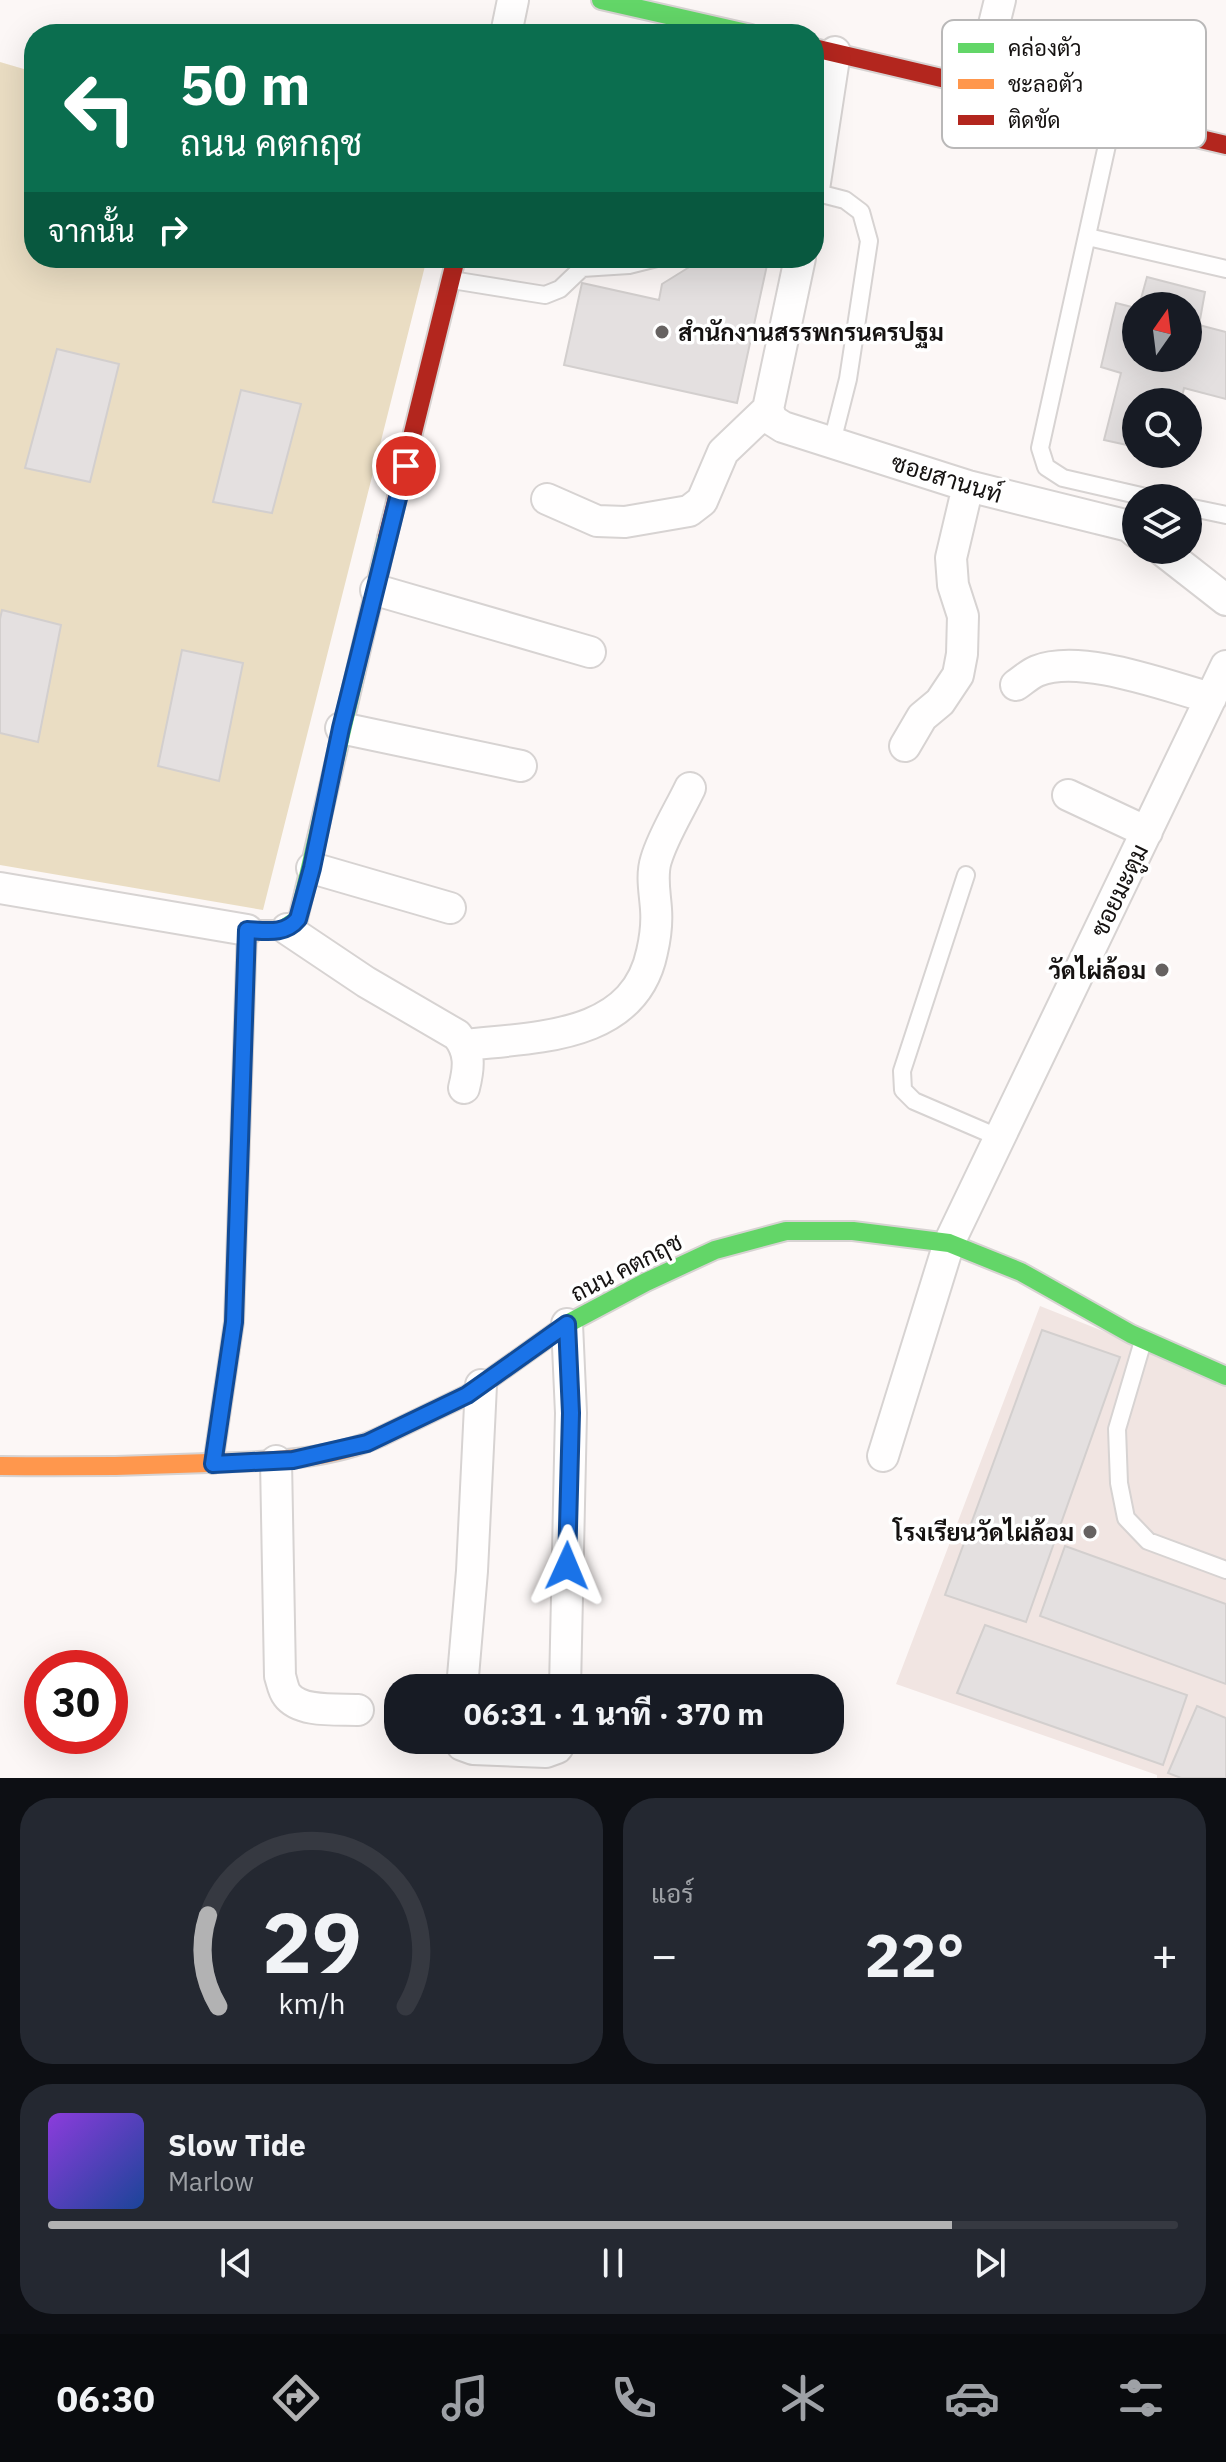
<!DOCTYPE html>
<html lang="th">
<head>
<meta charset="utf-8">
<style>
	:root { --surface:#171b24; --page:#242831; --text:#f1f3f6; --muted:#9ea1a6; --line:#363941; --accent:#b2b2b3 }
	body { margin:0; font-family:"IBM Plex Sans",Sarabun,sans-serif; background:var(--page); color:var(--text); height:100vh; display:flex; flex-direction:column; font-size:30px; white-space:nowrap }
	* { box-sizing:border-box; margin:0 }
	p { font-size:26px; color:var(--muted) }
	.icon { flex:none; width:44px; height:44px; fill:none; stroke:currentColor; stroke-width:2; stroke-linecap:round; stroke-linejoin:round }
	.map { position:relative; height:1778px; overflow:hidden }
	.panel { display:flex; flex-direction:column; gap:20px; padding:20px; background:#0d0f14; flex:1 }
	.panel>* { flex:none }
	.hud { position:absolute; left:24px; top:24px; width:800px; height:244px; border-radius:32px; box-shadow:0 8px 32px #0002; background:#0b6e4f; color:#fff; overflow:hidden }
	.needle { width:52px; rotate:14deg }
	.tools { position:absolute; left:1122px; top:292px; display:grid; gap:16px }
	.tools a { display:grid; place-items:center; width:80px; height:80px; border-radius:50%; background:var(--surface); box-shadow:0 8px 32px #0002; font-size:40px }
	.speed { position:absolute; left:24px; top:1650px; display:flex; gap:16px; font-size:40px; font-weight:700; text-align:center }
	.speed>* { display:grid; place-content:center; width:104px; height:104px; border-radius:50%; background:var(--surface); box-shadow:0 8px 32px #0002; line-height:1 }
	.speed .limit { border:12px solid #d22; background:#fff; color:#111 }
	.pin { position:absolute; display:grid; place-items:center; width:68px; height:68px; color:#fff; margin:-34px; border:4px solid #fff; border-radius:50%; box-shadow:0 2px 8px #0007 }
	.me { position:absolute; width:88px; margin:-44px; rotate:1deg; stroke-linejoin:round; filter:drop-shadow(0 0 6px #0008) }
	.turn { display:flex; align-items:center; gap:28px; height:168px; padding:0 24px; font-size:36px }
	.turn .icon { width:104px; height:104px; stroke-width:2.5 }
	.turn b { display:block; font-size:56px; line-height:68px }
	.then { display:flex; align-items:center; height:76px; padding:0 24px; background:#0003; gap:16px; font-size:30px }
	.big { font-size:60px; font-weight:800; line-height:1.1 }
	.panel .tile { flex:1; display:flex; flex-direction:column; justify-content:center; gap:12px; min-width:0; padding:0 28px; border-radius:32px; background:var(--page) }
	.panel .dial { align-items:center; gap:0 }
	.dial svg { height:208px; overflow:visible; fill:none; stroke:var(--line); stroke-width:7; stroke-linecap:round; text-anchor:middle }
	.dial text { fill:var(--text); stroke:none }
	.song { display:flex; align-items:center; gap:24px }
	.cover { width:96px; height:96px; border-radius:12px; background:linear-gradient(135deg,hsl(270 70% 55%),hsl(220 70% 35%)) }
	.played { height:8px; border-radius:4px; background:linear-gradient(90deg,var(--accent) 80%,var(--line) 80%) }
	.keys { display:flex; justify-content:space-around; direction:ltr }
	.heat { display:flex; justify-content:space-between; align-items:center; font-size:44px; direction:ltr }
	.panel .tiles { flex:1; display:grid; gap:20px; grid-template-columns:1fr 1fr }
	.tile:last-child { grid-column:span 2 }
	.trip { position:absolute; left:384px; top:1674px; width:460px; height:80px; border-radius:32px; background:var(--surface); box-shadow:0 8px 32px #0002; font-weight:800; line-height:80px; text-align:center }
	.menu { display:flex; height:128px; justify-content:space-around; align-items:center; background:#090b0e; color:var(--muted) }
	.menu .icon { width:56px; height:56px }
	.menu .selected { color:var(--accent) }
	.menu b { font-size:36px; color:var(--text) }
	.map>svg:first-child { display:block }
	.built { fill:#f1e5e2 }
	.green { fill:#eaddc3 }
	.building { fill:#e4e0e0; stroke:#d3cfce; stroke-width:2 }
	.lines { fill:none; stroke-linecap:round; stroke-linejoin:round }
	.lane-casing { stroke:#d7d3d2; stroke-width:20 }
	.street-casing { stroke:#d7d3d2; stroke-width:34 }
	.fast-casing { stroke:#d7d3d2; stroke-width:22 }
	.slow-casing { stroke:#d7d3d2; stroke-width:22 }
	.jam-casing { stroke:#d7d3d2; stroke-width:22 }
	.lane { stroke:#fffefe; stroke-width:16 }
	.street { stroke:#fffefe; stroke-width:30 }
	.fast { stroke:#63d668; stroke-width:18 }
	.slow { stroke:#ff974d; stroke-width:18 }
	.jam { stroke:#b3261e; stroke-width:18 }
	.route-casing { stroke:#114b97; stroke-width:20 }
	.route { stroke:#1a73e8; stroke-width:14 }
	.poi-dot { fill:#666261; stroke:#fff; stroke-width:3 }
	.labels { text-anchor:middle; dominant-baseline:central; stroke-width:7; stroke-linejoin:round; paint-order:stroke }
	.poi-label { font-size:24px; font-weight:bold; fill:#151211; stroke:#fff; text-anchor:end }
	.street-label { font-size:24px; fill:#151211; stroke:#fff }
	.key { fill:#fff; stroke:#b9b8b8; stroke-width:2 }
	.key-label { font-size:22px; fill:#151211 }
</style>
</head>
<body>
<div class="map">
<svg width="1226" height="1778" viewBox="0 0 1226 1778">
	<rect width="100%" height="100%" fill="#fcf7f6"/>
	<path class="built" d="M 1040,1306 L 1226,1380 L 1226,1778 L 1157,1778 L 1157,1775 L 896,1684 Z"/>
	<path class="green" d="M 0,62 L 34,72 L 34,258 L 427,258 L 263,910 L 0,865 Z"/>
	<path class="building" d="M 704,258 L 734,258 L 767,265 L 737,403 L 564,365 L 582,283 L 659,300 L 662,284 Z
		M 1147,277 L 1205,292 L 1199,325 L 1226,332 L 1226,399 L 1184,388 L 1181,402 L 1136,402 L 1136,447 L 1104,440 L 1121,373 L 1101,367 L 1116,303 L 1136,308 L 1136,358 L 1188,358 L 1188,306 L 1139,306 Z
		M 57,349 L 119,364 L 90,482 L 25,468 Z
		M 241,390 L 301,404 L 272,513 L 213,502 Z
		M 2,610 L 61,625 L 38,742 L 0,733 L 0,619 Z
		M 182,650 L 243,663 L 219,781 L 158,766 Z
		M 1042,1330 L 1120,1357 L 1026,1622 L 945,1595 Z
		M 1065,1546 L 1226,1604 L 1226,1684 L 1040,1616 Z
		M 985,1625 L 1187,1695 L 1163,1765 L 957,1693 Z
		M 1197,1706 L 1226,1718 L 1226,1778 L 1181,1778 L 1168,1773 Z"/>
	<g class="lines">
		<g class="lane-casing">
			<path id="lane" d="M 1113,118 L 1040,448 L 1046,467 L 1063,478 L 1150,498
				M 814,192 L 845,200 L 861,212 L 869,241 L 848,379 L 832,442
				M 1088,237 L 1226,269
				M 452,280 L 545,295 L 560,289 L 582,268 L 629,265 L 657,258
				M 1188,507 L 1226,515
				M 966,875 L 902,1071 L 903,1090 L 914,1101 L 1000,1138
				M 1143,1341 L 1117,1429 L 1119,1483 L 1126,1518 L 1148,1541 L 1226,1570"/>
		</g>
		<g class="street-casing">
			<path id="street" d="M 506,34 L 513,0
				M 979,85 L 1000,0
				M 814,189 L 835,52
				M 768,409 L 772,420 L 783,427 L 968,486 L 1129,526 L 1136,532
				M 768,409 L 800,258
				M 547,499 L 597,521 L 625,522 L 689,511 L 702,501 L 723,452 L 768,409
				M 1162,550 L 1226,600
				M 376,590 L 590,652
				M 1016,685 C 1023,680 1030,674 1037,671 C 1081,653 1166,686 1211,698
				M 341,728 L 521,766
				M 905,746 L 922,717 L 940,702 L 958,675 L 962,654 L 963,616 L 953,585 L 951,558 L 968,486
				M 1068,795 L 1147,832
				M 312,868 L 450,908
				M 0,888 L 247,930
				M 287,929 L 366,982 L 457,1035 C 471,1052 469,1068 464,1088
				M 465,1045 C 536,1037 634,1039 652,952 C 655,939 657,922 656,909 C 655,893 651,876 656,860 C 663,836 679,811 690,788
				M 883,1456 L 949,1243 L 1226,666
				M 276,1461 L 280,1676 C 282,1682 283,1690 287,1695 C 300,1713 338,1709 358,1710
				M 462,1688 L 472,1571 L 481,1385
				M 565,1688 L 571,1413 L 567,1324
				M 459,1740 L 462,1745 L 473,1749 L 546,1752 L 557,1748 L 562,1740"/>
		</g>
		<g class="fast-casing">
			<path id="fast" d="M 601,0 L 751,34
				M 382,1436 L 467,1395 L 567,1324 L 646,1282 L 715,1250 L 786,1231 L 853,1231 L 949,1243 L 1021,1272 L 1131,1334 L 1226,1376
				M 213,1464 L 234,1322 L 247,930 L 281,930 L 298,919 L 387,538"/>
		</g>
		<g class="slow-casing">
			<path id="slow" d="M 0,1466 C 70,1467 139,1466 208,1463 C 266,1461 329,1461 382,1436"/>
		</g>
		<g class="jam-casing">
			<path id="jam" d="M 814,48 L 1226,145
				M 387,538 L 456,258"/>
		</g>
		<use href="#lane" class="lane"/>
		<use href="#street" class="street"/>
		<use href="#fast" class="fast"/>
		<use href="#slow" class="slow"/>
		<use href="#jam" class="jam"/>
	</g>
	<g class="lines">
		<g class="route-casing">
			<path id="route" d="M 406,466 L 341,728 L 312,868 L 298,919 C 285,935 266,931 247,930 L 234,1322 L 213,1464 L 293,1460 L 367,1443 L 467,1395 L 567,1324 L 571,1413 L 567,1566"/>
		</g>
		<use href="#route" class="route"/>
	</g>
	<g class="poi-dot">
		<circle cx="662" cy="332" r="8"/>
		<circle cx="1162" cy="970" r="8"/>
		<circle cx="1090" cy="1532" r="8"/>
	</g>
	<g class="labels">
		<g class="poi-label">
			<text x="678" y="332" text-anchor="start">สำนักงานสรรพกรนครปฐม</text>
			<text x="1146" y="970">วัดไผ่ล้อม</text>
			<text x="1074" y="1532">โรงเรียนวัดไผ่ล้อม</text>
		</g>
		<g class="street-label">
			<text transform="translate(947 478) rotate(17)">ซอยสานนท์</text>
			<text transform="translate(1119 890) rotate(-64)">ซอยมะตูม</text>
			<text transform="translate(626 1267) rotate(-27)">ถนน คตกฤช</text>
		</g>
	</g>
	<rect x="942" y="20" width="264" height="128" rx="12" class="key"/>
	<rect x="958" y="43" width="36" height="10" fill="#63d668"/>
	<rect x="958" y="79" width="36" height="10" fill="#ff974d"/>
	<rect x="958" y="115" width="36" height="10" fill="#b3261e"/>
	<g class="key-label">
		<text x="1008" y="56">คล่องตัว</text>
		<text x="1008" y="92">ชะลอตัว</text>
		<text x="1008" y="128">ติดขัด</text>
	</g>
</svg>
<div class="tools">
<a><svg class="needle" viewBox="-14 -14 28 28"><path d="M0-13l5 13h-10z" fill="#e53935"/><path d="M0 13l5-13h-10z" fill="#9ea1a6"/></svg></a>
<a><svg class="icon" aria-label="search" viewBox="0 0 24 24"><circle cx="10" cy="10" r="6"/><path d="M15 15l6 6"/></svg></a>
<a><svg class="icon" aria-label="layers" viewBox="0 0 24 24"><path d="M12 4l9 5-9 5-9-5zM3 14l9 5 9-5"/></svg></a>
</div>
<div class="speed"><div class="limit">30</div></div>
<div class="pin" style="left:406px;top:466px;background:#d93025"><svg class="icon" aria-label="arrive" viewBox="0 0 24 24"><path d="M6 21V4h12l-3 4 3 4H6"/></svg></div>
<svg class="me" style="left:567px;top:1566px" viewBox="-20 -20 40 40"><path d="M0-17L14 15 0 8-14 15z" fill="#1a73e8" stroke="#fff" stroke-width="4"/></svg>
<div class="trip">06:31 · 1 นาที · 370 m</div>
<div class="hud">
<div class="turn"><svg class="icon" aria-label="left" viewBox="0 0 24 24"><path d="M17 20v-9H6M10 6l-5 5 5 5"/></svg><div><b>50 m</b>ถนน คตกฤช</div></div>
<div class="then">จากนั้น<svg class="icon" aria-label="right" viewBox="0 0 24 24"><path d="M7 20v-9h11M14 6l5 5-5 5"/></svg></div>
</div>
</div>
<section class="panel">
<div class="tiles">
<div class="tile dial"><svg viewBox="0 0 100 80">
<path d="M14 69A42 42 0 1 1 86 69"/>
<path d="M14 69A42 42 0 0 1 10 34" stroke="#b2b2b3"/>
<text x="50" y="56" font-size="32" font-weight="700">29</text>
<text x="50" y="72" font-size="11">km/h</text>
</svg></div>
<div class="tile"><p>แอร์</p>
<div class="heat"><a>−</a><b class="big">22°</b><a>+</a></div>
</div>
<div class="tile">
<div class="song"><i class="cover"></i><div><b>Slow Tide</b><p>Marlow</p></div></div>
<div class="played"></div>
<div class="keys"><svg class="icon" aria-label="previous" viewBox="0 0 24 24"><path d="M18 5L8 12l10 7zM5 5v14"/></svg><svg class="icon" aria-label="pause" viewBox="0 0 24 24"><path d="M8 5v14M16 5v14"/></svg><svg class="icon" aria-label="next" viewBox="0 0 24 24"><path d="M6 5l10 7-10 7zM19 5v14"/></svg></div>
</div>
</div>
</section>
<nav class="menu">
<b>06:30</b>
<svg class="icon selected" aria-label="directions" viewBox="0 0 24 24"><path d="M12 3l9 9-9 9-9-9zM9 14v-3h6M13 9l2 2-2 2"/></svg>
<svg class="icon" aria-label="music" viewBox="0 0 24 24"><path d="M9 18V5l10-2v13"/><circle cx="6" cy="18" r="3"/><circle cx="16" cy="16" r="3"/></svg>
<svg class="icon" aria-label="phone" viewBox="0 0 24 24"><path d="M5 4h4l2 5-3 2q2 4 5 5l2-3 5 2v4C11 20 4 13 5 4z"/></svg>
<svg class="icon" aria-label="climate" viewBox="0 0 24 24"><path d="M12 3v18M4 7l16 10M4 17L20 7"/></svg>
<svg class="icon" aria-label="car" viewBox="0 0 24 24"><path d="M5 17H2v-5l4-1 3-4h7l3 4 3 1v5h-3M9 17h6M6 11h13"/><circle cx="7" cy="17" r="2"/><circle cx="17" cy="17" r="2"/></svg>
<svg class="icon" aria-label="filters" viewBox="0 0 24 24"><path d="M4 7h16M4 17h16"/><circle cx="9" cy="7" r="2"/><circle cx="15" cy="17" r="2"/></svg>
</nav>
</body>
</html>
